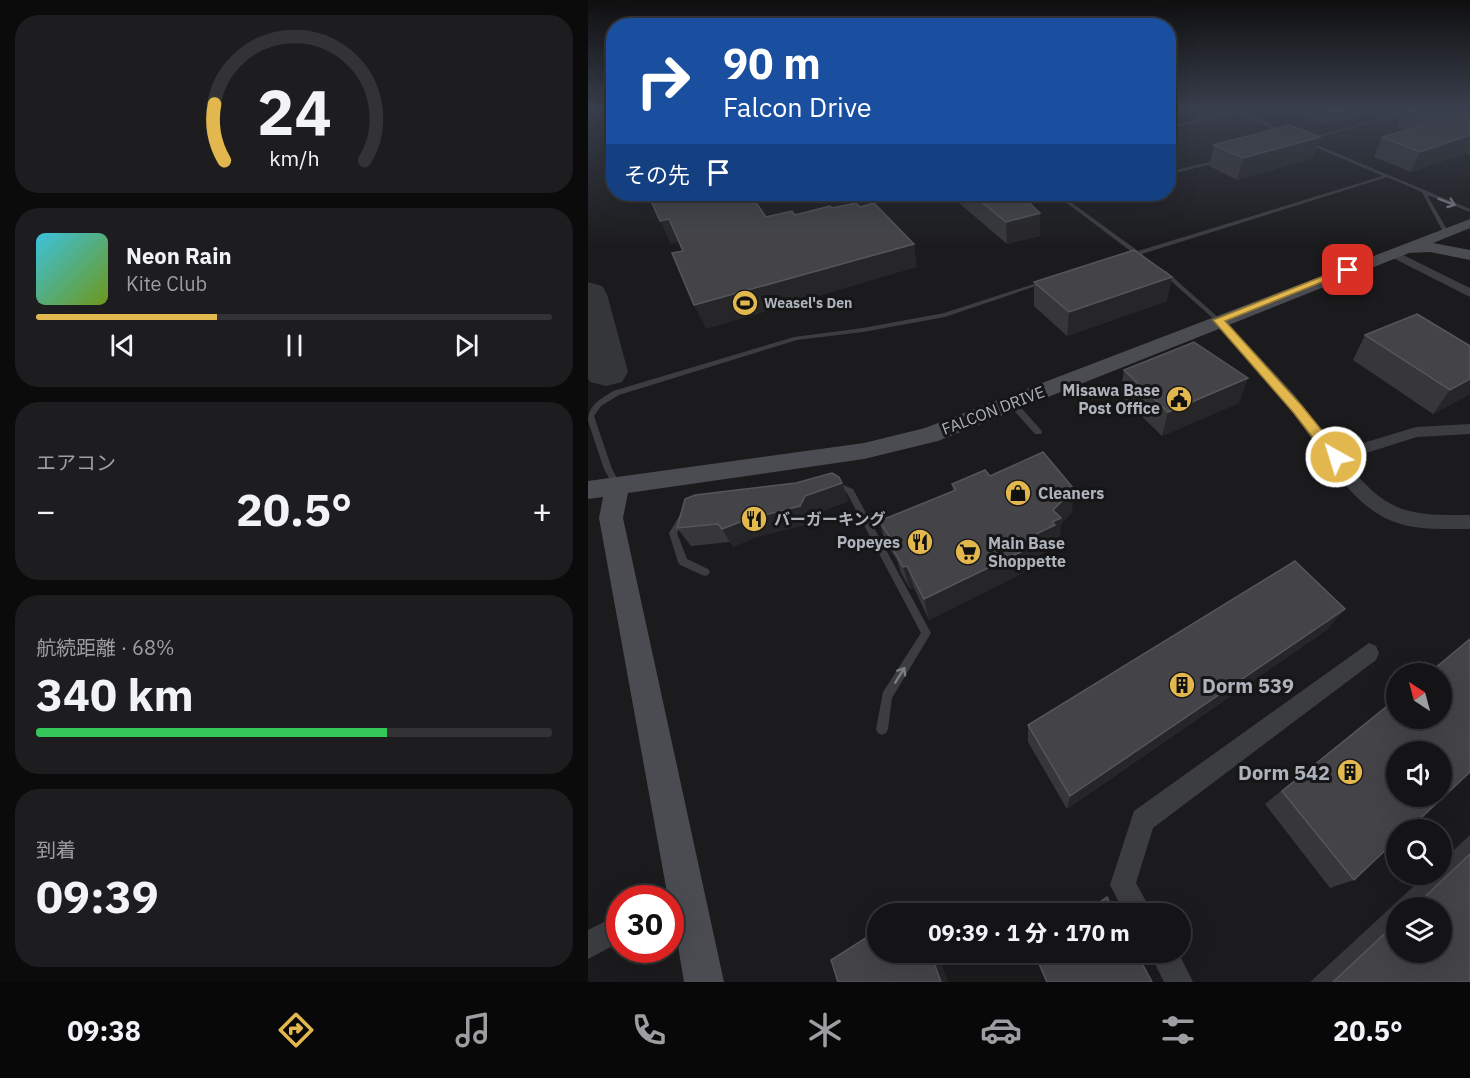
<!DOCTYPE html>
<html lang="ja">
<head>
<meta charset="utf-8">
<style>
	:root { --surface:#141416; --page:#1d1d1f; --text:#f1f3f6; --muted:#9d9ea1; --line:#333335; --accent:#e2b74d }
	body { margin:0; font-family:"IBM Plex Sans","Noto Sans JP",sans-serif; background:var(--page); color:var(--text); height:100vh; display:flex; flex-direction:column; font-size:22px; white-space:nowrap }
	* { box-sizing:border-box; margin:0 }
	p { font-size:20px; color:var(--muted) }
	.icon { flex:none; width:33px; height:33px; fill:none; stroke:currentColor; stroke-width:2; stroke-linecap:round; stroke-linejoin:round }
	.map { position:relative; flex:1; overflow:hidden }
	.details { display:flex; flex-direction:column; gap:15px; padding:15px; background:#0b0b0c; width:588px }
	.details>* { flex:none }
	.hud { position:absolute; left:18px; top:18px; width:570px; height:183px; border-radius:24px; box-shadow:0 6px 24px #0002,0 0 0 2px var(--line); background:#1a4fa0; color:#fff; overflow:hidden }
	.needle { width:39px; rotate:324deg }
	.controls { position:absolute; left:798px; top:663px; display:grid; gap:12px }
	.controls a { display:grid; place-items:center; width:66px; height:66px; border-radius:50%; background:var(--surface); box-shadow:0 6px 24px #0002,0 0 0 2px var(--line); font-size:30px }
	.speed { position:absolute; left:18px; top:885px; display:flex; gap:12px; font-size:30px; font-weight:700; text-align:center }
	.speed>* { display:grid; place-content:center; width:78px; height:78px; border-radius:50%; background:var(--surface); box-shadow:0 6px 24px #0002,0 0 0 2px var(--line); line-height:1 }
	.speed .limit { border:9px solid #d22; background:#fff; color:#111 }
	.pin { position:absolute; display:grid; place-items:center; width:51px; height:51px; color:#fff; margin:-26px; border-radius:12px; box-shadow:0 3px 9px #0006 }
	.me { position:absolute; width:66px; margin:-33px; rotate:321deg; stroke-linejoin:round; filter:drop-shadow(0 0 4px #0008) }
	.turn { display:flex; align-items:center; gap:21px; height:126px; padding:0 18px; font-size:27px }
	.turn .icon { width:78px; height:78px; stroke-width:2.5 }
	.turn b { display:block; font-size:42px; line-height:51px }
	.then { display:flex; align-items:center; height:57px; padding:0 18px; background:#0003; gap:12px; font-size:22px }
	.big { font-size:45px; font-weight:800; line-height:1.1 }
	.details .tile { flex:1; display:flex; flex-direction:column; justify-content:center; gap:9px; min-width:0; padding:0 21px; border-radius:24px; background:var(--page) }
	.details .dial { align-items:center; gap:0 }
	.dial svg { height:156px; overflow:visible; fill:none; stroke:var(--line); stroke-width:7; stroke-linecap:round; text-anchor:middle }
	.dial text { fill:var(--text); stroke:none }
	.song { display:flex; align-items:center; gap:18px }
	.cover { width:72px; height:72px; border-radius:9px; background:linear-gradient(135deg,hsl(190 70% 55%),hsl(80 70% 35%)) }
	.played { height:6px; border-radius:3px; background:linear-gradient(90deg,var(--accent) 35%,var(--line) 35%) }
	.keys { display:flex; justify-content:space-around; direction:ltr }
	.heat { display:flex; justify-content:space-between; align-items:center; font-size:33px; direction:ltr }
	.charge { height:9px; border-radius:4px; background:linear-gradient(90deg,#34c759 68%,var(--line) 0) }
	.trip { position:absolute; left:279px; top:903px; width:324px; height:60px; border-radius:30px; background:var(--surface); box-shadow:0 6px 24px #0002,0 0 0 2px var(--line); font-weight:800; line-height:60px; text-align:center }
	.dock { display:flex; height:96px; justify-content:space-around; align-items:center; background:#080809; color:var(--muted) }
	.dock .icon { width:42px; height:42px }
	.dock .active { color:var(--accent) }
	.dock b { font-size:27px; color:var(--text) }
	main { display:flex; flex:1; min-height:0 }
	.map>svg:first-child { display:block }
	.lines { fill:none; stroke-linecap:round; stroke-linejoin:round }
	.taxiway { fill:#35363a; fill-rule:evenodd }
	.lane { fill:#3c3d41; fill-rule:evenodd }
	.street { fill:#3c3d41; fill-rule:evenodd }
	.secondary { fill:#4a4c51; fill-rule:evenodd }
	.wall { fill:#37373a; fill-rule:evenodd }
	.shaded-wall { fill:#262628 }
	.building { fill:#444448; stroke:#54565a; stroke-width:1.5; fill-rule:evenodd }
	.oneway { stroke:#7b7d84 }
	.route { fill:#e2b74d; stroke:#937732; stroke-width:1.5 }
	.labels { text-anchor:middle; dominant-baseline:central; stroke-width:6; stroke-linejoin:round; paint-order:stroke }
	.far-poi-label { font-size:14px; font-weight:bold; fill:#aeb2bb; stroke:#161618; text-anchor:start }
	.poi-label { font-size:16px; font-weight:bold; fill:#aeb2bb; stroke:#161618; text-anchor:start }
	.street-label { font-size:16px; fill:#aeb2bb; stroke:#161618 }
	.near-poi-label { font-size:20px; font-weight:bold; fill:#aeb2bb; stroke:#161618; text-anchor:start }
</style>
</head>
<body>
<main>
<section class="details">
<div class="tile dial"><svg viewBox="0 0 100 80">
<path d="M14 69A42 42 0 1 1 86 69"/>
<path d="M14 69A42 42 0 0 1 9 40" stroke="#e2b74d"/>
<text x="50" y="56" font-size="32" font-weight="700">24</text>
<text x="50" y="72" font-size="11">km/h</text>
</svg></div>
<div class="tile">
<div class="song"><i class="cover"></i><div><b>Neon Rain</b><p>Kite Club</p></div></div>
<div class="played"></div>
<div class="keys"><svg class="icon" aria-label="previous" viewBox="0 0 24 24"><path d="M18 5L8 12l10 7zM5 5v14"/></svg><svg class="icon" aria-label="pause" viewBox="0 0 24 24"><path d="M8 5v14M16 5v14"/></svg><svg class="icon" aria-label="next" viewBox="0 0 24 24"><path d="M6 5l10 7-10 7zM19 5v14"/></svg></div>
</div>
<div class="tile"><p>エアコン</p>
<div class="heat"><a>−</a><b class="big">20.5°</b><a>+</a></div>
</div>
<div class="tile"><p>航続距離 · 68%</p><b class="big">340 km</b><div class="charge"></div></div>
<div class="tile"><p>到着</p><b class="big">09:39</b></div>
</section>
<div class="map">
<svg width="882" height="982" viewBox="0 0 882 982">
	<rect width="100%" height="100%" fill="#1b1b1d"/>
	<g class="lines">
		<path class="taxiway" d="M 0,282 L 14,286 L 19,294 L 40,372 L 34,382 L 18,386 L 2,382 L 0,379 Z"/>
		<path class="lane" d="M 640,109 L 649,110 L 661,109 L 652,112 L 702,133 L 699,134 L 648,113 L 580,129 L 580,127 L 644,111 Z
			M 828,109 L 834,109 L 720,140 L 717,139 Z
			M 719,141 L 882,209 L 882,212 L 839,195 L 860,231 L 855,232 L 834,192 L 799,177 L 554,254 L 556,256 L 555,257 L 551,257 L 549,255 L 541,258 L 538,256 L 545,253 L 467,194 L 471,194 L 481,201 L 507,194 L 513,194 L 513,195 L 484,203 L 550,251 L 795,176 L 718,143 Z
			M 633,159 L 635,159 L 635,161 L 580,175 L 580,172 Z
			M 574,271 L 578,271 L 632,319 L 632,321 L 628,321 L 574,273 Z
			M 455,281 L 460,282 L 357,317 L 275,332 L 209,340 L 31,395 L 13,406 L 6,416 L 24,469 L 33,485 L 32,487 L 26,487 L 16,469 L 0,421 C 0,405 13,399 25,391 L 206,337 L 275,328 L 356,313 Z
			M 421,401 L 427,401 L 453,430 L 454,432 L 453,434 L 447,434 L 421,405 L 420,403 Z
			M 248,482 L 265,489 L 343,633 L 304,698 L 300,729 L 298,733 L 294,735 L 290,733 L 288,729 L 295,692 L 333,633 L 259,493 L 245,487 L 244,485 L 245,483 Z
			M 95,514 L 98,515 L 99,517 L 89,533 L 99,559 L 120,569 L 122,572 L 120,575 L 117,576 L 114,575 L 92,565 L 90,562 L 81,533 L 92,515 Z"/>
		<path class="street" d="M 799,251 L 807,251 L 882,288 L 882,297 L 799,255 Z
			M 630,316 L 634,317 L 706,394 L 749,451 L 828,427 L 882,424 L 882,434 L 829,437 L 756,460 C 798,512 817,516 882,515 L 882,529 C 853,529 823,531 797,518 C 755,496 732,447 704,412 C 680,381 652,352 626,323 L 626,317 Z
			M 781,643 L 788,646 L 791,653 L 788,660 L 565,828 L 548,883 L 565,914 L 537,914 L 522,885 L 546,811 Z
			M 32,914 L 32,942 L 0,959 L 0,930 Z
			M 561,952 L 590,952 L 605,982 L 576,982 Z"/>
		<path class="secondary" d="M 882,219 L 882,228 L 845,243 L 882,250 L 882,260 L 842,252 L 821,253 L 350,441 L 276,459 L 40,493 L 35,518 L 136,982 L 96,982 L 82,898 L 80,898 L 11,518 L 15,497 L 0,499 L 0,481 L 276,443 L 337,428 Z"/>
	</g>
	<path class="wall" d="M 702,109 L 774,109 L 771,117 L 743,125 Z
		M 817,109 L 882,109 L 882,154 L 879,153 L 823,172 L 786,157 L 794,137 L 817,130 L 809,127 Z
		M 732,137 L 725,158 L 649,180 L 621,166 L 626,145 Z
		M 370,194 L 443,194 L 443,202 L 441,202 L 452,236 L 419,244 L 371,203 Z
		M 446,282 L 579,301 L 479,336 L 446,306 Z
		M 777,335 L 882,346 L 882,394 L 845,414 L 765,360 Z
		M 536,370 L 651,403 L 574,436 L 532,395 Z
		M 402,476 L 484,512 L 473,524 L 471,541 L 466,544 L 466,548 L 449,556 L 443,569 L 341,620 L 326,588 L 322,589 L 313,573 L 309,560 L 298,544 L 291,521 L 365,491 L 364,484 Z
		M 261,501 L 226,514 L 220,524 L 168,537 L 145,547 L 142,542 L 103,546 L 89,528 Z
		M 740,629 L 479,809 L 440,742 L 440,725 Z
		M 808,698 L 766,880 L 742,888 L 677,804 Z
		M 882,835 L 882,982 L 722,982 L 839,874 L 854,874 L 854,861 ZM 808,908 L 854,908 L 808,952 Z
		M 445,952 L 548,952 L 564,982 L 458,982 Z"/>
	<path class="shaded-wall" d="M 580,109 L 604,109 L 603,112 L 580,118 Z
		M 759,109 L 774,109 L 771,117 L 743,125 L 747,112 Z
		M 882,135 L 882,147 L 879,153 L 823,172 L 832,152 Z
		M 732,137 L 725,158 L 649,180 L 655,158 Z
		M 424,194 L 443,194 L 443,202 L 424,207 Z
		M 452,213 L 452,236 L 419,244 L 418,222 Z
		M 81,219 L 91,242 L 83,244 L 72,221 Z
		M 326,244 L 329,267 L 118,329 L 106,305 Z
		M 584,277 L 579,301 L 479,336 L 481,312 Z
		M 660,378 L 651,403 L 574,436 L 580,412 Z
		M 882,379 L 882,394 L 845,414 L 862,390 Z
		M 254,483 L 261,501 L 226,514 L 220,524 L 168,537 L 145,547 L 134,529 L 217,496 Z
		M 486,489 L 484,512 L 473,524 L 471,541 L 466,544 L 466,548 L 449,556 L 443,569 L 341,620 L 336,599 L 450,533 L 465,510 Z
		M 319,566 L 326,588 L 322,589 L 315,567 Z
		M 757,609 L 740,629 L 479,809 L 482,796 Z
		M 325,907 L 334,913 L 334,914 L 328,914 Z
		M 342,952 L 349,952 L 360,982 L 353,982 Z"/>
	<path class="building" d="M 738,109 L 759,109 L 747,112 Z
		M 819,109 L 882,109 L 882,135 L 832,152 L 794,137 L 851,120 Z
		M 702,125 L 732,137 L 655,158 L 626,145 Z
		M 60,194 L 162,194 L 178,217 L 204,211 L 207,215 L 242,206 L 244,208 L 268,203 L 272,207 L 286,203 L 326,244 L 106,305 L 84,253 L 95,251 L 81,219 L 72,221 Z
		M 384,194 L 432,194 L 452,213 L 418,222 Z
		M 546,250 L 584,277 L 481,312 L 446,282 Z
		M 829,314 L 882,346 L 882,379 L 862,390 L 777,335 Z
		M 606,342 L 660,378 L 580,412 L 536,370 Z
		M 455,452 L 486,489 L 465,510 L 473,518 L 464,522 L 467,525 L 450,533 L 443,547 L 336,599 L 319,566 L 315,567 L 306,551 L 310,549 L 291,521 L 368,490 L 364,484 L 397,470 L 402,476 Z
		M 244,473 L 251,477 L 254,483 L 217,496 L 212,506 L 157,520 L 134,529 L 130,524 L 89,528 L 97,499 L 107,495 L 208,483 Z
		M 707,561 L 757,609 L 482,796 L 440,725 Z
		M 882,639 L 882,772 L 820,830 L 808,830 L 808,840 L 766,880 L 694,791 L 808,699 L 808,718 L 854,718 L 854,674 L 840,674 ZM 808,752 L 854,752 L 854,796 L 808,796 Z
		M 882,854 L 882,982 L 745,982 L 808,923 L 808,952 L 854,952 L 854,908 L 825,908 Z
		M 519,897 L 528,914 L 495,914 Z
		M 325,907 L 328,914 L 315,914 Z
		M 290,930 L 290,952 L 342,952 L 353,982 L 250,982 L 243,960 Z
		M 446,952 L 548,952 L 564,982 L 459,982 Z"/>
	<defs><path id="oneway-shaft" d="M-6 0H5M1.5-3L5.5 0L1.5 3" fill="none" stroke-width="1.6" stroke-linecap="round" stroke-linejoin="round" transform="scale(1.5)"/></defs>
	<g class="oneway">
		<use href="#oneway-shaft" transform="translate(859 202) rotate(21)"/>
		<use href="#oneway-shaft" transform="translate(312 675) rotate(-58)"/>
	</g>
	<linearGradient id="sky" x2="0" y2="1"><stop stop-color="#0f0f10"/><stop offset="0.44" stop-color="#393f4c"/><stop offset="1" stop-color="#393f4c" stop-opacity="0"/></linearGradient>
	<rect width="882" height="246" fill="url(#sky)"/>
	<path class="route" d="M 756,268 L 764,270 L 637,321 L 714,406 L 753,454 L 755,457 L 748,462 L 743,461 L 705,412 L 625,320 Z"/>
	<defs>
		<g id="stadium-disc" transform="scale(1.35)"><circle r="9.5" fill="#e2b74d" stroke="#161618"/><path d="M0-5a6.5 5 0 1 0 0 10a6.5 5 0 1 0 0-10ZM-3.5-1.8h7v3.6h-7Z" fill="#111"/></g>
		<g id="civic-disc" transform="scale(1.35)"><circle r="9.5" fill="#e2b74d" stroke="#161618"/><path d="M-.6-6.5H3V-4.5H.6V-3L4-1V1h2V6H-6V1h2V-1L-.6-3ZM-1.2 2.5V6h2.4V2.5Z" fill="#111"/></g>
		<g id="shop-disc" transform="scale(1.35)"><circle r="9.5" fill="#e2b74d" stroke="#161618"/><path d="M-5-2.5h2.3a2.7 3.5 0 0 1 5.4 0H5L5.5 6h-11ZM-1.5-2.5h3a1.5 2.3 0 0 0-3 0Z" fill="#111"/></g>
		<g id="restaurant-disc" transform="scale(1.35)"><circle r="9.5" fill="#e2b74d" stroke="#161618"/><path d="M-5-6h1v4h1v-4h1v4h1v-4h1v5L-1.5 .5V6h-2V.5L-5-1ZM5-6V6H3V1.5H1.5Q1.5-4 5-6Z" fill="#111"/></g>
		<g id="supermarket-disc" transform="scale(1.35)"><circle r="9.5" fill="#e2b74d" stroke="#161618"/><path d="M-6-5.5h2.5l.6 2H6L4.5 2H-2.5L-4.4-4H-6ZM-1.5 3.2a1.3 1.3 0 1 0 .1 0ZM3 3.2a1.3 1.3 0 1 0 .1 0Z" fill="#111"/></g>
		<g id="building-disc" transform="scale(1.35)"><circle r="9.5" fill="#e2b74d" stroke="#161618"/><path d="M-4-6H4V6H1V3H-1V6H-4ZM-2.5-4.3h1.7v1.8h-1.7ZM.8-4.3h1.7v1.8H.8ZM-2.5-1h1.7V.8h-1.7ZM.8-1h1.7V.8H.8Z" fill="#111"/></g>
	</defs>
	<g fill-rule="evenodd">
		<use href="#stadium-disc" x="157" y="303"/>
		<use href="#civic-disc" x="591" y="399"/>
		<use href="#shop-disc" x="430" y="493"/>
		<use href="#restaurant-disc" x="166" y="519"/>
		<use href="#restaurant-disc" x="332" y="542"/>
		<use href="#supermarket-disc" x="380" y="552"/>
		<use href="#building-disc" x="594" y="685"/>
		<use href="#building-disc" x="762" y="772"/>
	</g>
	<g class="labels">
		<g class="far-poi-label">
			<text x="176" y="303">Weasel's Den</text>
		</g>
		<g class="poi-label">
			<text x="572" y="390" text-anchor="end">Misawa Base<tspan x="572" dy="18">Post Office</tspan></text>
			<text x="450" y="493">Cleaners</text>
			<text x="186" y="519">バーガーキング</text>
			<text x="312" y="542" text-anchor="end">Popeyes</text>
			<text x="400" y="543">Main Base<tspan x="400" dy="18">Shoppette</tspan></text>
		</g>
		<g class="street-label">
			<text transform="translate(405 410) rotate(-21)">FALCON DRIVE</text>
		</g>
		<g class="near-poi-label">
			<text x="614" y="685">Dorm 539</text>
			<text x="742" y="772" text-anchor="end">Dorm 542</text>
		</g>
	</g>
</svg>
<div class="controls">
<a><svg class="needle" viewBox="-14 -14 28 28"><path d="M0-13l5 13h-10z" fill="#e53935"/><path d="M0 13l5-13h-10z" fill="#9d9ea1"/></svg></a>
<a><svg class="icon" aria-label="sound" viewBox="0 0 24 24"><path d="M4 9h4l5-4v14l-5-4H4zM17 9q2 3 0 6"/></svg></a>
<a><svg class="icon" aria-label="search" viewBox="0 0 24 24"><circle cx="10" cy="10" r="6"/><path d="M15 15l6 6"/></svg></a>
<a><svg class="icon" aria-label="layers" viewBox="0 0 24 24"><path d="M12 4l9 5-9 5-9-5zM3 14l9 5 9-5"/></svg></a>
</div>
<div class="speed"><div class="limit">30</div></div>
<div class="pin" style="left:760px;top:270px;background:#d93025"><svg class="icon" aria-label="arrive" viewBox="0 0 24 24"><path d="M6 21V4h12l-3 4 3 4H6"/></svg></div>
<svg class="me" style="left:748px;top:457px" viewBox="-20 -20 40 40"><circle r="17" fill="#e2b74d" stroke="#fff" stroke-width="3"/><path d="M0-11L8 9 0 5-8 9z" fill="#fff"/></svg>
<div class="trip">09:39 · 1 分 · 170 m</div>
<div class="hud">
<div class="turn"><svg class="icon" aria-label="right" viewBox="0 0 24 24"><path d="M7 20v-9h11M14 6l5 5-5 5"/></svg><div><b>90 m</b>Falcon Drive</div></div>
<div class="then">その先<svg class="icon" aria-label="arrive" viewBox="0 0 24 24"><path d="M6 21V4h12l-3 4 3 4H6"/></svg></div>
</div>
</div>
</main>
<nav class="dock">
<b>09:38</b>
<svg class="icon active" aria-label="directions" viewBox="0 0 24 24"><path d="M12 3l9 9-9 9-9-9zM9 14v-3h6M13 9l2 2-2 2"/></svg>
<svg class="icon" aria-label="music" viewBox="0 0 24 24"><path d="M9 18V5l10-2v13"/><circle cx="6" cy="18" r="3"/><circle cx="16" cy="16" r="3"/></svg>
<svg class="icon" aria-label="phone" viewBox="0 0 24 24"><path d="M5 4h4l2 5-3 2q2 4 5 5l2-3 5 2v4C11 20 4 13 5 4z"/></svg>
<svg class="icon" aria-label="climate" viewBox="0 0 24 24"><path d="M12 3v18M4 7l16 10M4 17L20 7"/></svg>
<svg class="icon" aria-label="car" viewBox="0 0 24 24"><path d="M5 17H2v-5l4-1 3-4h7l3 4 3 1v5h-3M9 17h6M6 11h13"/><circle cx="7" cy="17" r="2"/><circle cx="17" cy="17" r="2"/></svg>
<svg class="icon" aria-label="filters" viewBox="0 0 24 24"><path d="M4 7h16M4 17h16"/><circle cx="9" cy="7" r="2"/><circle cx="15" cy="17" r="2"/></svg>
<b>20.5°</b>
</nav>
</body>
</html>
